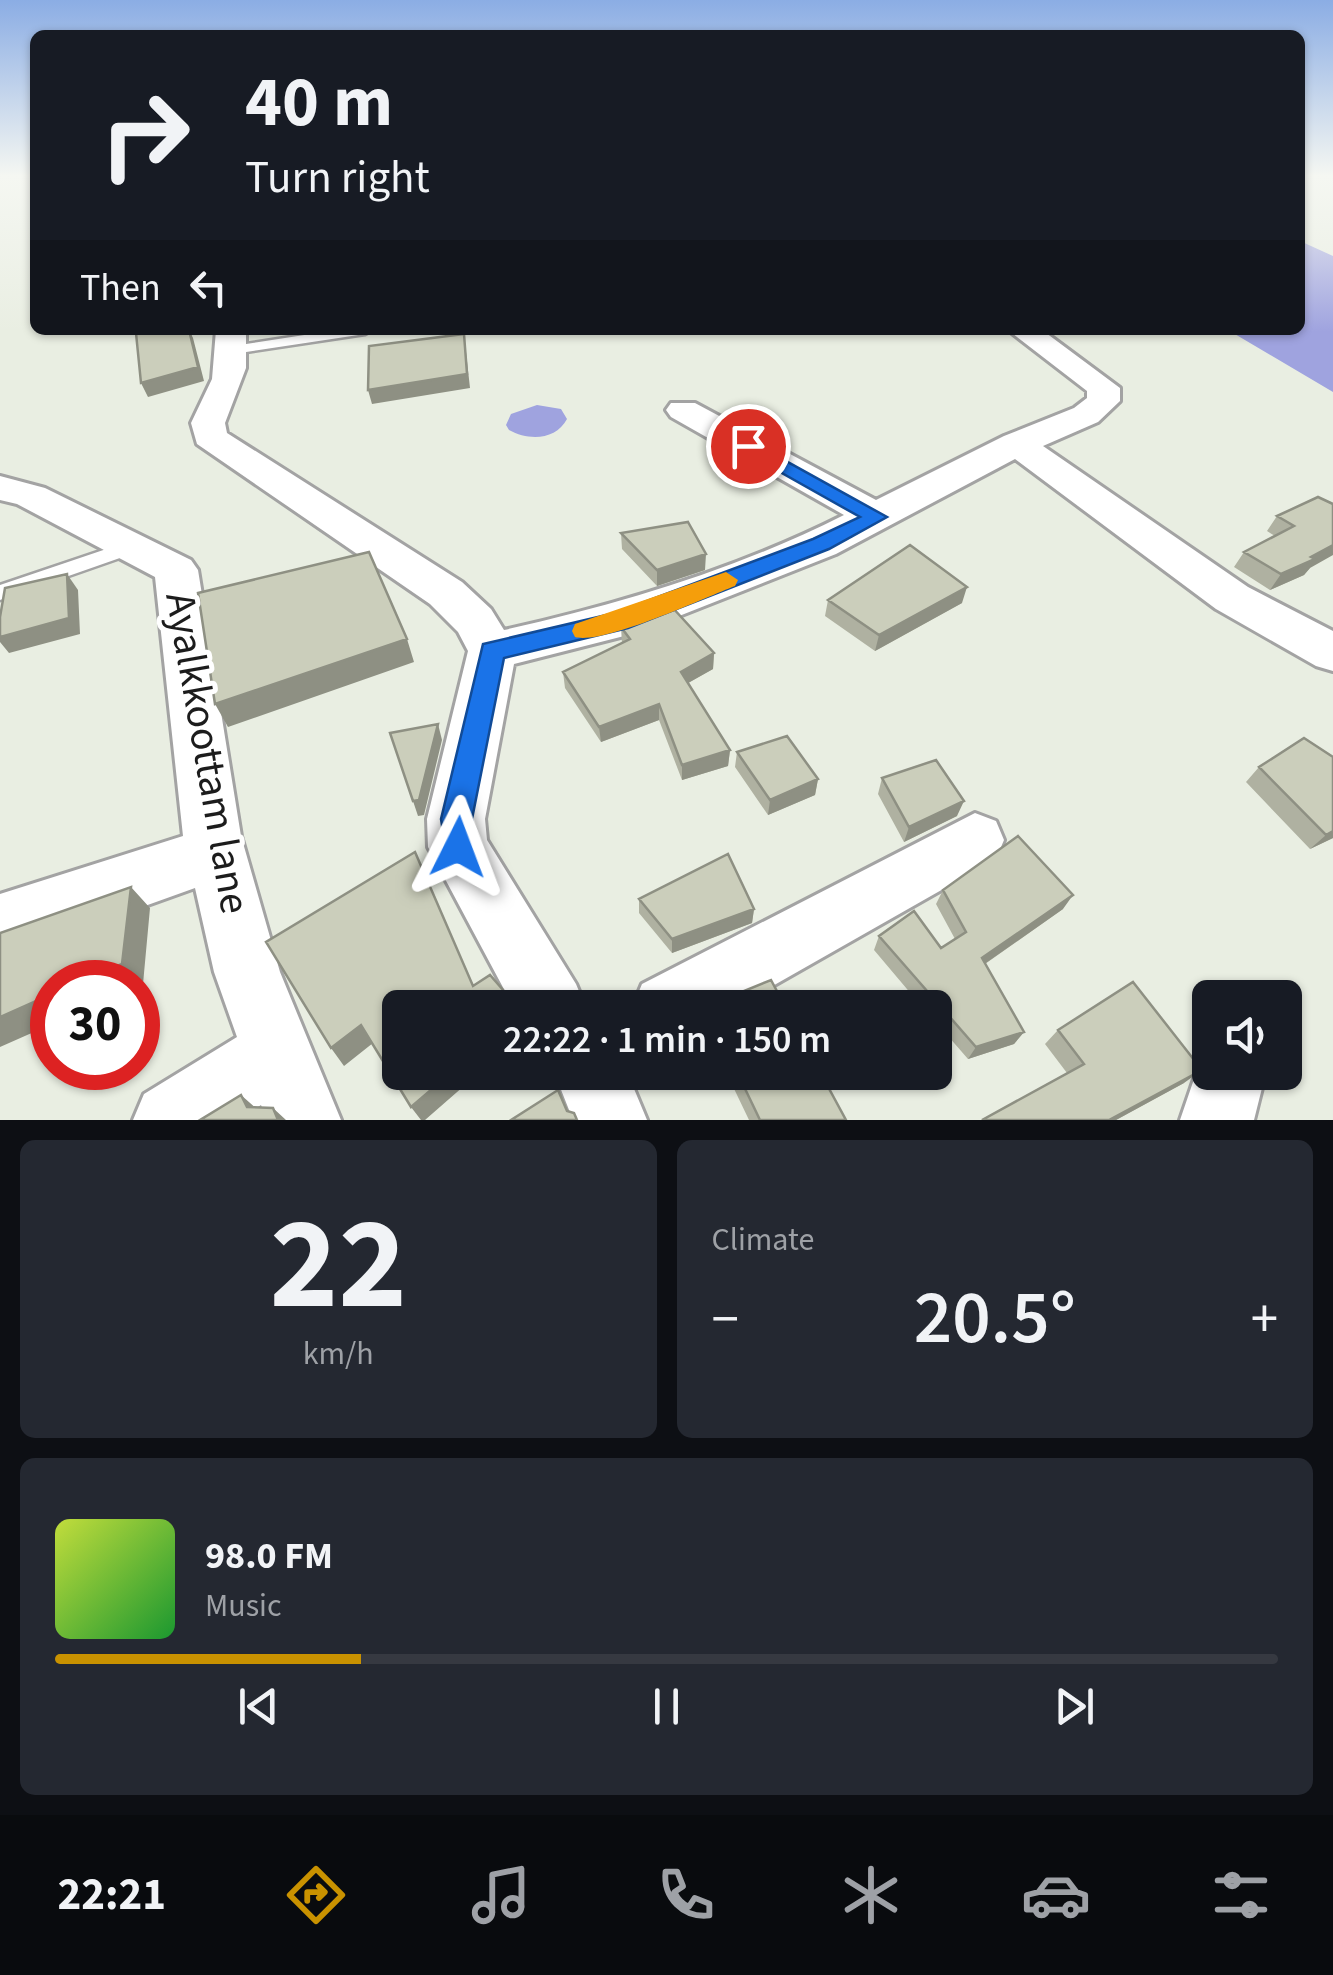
<!DOCTYPE html>
<html lang="en">
<head>
<meta charset="utf-8">
<style>
	:root { --surface:#171b24; --page:#242831; --text:#f1f3f6; --muted:#9ea1a6; --line:#363941; --accent:#c99200 }
	body { margin:0; font-family:"Source Sans 3",sans-serif; background:var(--page); color:var(--text); height:100vh; display:flex; flex-direction:column; font-size:38px; white-space:nowrap }
	* { box-sizing:border-box; margin:0 }
	p { font-size:32px; color:var(--muted) }
	.icon { flex:none; width:55px; height:55px; fill:none; stroke:currentColor; stroke-width:2; stroke-linecap:round; stroke-linejoin:round }
	.map { position:relative; height:1120px; overflow:hidden }
	.sheet { display:flex; flex-direction:column; gap:20px; padding:20px; background:#0d0f14; flex:1 }
	.sheet>* { flex:none }
	.hud { position:absolute; left:30px; top:30px; width:1275px; height:305px; border-radius:15px; box-shadow:0 2px 8px #0004; background:#171b24; color:var(--text); overflow:hidden }
	.buttons { position:absolute; left:1192px; top:980px; display:grid; gap:20px }
	.buttons a { display:grid; place-items:center; width:110px; height:110px; border-radius:15px; background:var(--surface); box-shadow:0 2px 8px #0004; font-size:50px }
	.speed { position:absolute; left:30px; top:960px; display:flex; gap:20px; font-size:50px; font-weight:700; text-align:center }
	.speed>* { display:grid; place-content:center; width:130px; height:130px; border-radius:50%; background:var(--surface); box-shadow:0 2px 8px #0004; line-height:1 }
	.speed .limit { border:15px solid #d22; background:#fff; color:#111 }
	.pin { position:absolute; display:grid; place-items:center; width:85px; height:85px; color:#fff; margin:-42px; border:5px solid #fff; border-radius:50%; box-shadow:0 2px 10px #0007 }
	.me { position:absolute; width:110px; margin:-55px; rotate:3deg; stroke-linejoin:round; filter:drop-shadow(0 0 8px #0008) }
	.turn { display:flex; align-items:center; gap:35px; height:210px; padding:0 50px; font-size:45px }
	.turn .icon { width:130px; height:130px; stroke-width:2.5 }
	.turn b { display:block; font-size:70px; line-height:85px }
	.then { display:flex; align-items:center; height:95px; padding:0 50px; background:#0003; gap:20px; font-size:38px }
	.big { font-size:75px; font-weight:600; line-height:1.1 }
	.sheet .tile { flex:1; display:flex; flex-direction:column; justify-content:center; gap:15px; min-width:0; padding:0 35px; border-radius:15px; background:var(--page) }
	.sheet .dial { align-items:center; gap:0 }
	.dial b { font-size:130px; line-height:1 }
	.song { display:flex; align-items:center; gap:30px }
	.cover { width:120px; height:120px; border-radius:15px; background:linear-gradient(135deg,hsl(70 70% 55%),hsl(130 70% 35%)) }
	.played { height:10px; border-radius:5px; background:linear-gradient(90deg,var(--accent) 25%,var(--line) 25%) }
	.keys { display:flex; justify-content:space-around; direction:ltr }
	.heat { display:flex; justify-content:space-between; align-items:center; font-size:55px; direction:ltr }
	.sheet .tiles { flex:1; display:grid; gap:20px; grid-template-columns:1fr 1fr }
	.tile:last-child { grid-column:span 2 }
	.trip { position:absolute; left:382px; top:990px; width:570px; height:100px; border-radius:15px; background:var(--surface); box-shadow:0 2px 8px #0004; font-weight:600; line-height:100px; text-align:center }
	.dock { display:flex; height:160px; justify-content:space-around; align-items:center; background:#090b0e; color:var(--muted) }
	.dock .icon { width:70px; height:70px }
	.dock .selected { color:var(--accent) }
	.dock b { font-size:45px; color:var(--text) }
	.map>svg:first-child { display:block }
	.water { fill:#9fa3df }
	.lines { fill:none; stroke-linecap:round; stroke-linejoin:round }
	.service-casing { stroke:#a3a3a3; stroke-width:5 }
	.minor-casing { stroke:#a3a3a3; stroke-width:6 }
	.service { fill:#fff; fill-rule:evenodd }
	.minor { fill:#fff; fill-rule:evenodd }
	.wall { fill:#afb1a1 }
	.shaded-wall { fill:#8e9083 }
	.building { fill:#cbcebb; stroke:#8e9083; stroke-width:2.5 }
	.route { fill:#1a73e8; stroke:#114b97; stroke-width:2.5 }
	.slow { fill:#f59e0b }
	.labels { text-anchor:middle; dominant-baseline:central; stroke-width:10; stroke-linejoin:round; paint-order:stroke }
	.near-street-label { font-size:42px; fill:#1c1c1c; stroke:#fff }
</style>
</head>
<body>
<div class="map">
<svg width="1333" height="1120" viewBox="0 0 1333 1120">
	<rect width="100%" height="100%" fill="#e9eee2"/>
	<path class="water" d="M 1300,241 L 1333,256 L 1333,392 L 1228,330 L 1300,330 Z
		M 537,405 L 561,409 L 567,419 C 556,440 529,441 509,430 L 506,425 L 511,414 Z"/>
	<g class="lines">
		<g class="service-casing">
			<path id="service" d="M 337,330 L 372,330 L 365,334 L 233,354 L 226,350 L 233,346 Z
				M 130,541 L 137,542 L 140,547 L 137,552 L 0,600 L 0,585 Z"/>
		</g>
		<g class="minor-casing">
			<path id="minor" d="M 216,330 L 246,330 L 246,368 L 225,423 L 227,433 L 462,582 L 491,609 L 504,630 C 621,604 737,569 844,515 L 671,417 L 666,410 L 671,403 L 695,403 L 876,500 L 1004,436 L 1074,408 L 1087,398 L 1087,391 L 1008,330 L 1042,330 L 1120,388 L 1120,401 L 1098,422 L 1043,446 L 1248,587 L 1333,631 L 1333,671 L 1316,666 L 1216,609 L 1015,459 L 836,554 L 636,633 L 514,664 L 485,819 L 487,840 L 576,984 L 586,1008 L 514,1008 L 428,847 L 427,819 L 468,651 L 458,632 L 430,604 L 197,444 L 191,423 L 212,379 Z
				M 0,476 L 45,488 L 191,560 L 198,570 L 241,836 L 280,972 L 341,1120 L 267,1120 L 261,1105 L 237,1120 L 133,1120 L 144,1094 L 237,1037 L 214,972 L 195,888 L 0,958 L 0,894 L 183,836 L 155,577 L 17,504 L 0,500 Z
				M 975,813 L 996,821 L 1004,840 L 996,859 L 734,1008 L 632,1008 L 642,984 Z
				M 1210,1044 L 1210,1072 L 1266,1072 L 1254,1120 L 1180,1120 L 1205,1047 Z
				M 554,1072 L 627,1072 L 647,1120 L 573,1120 Z"/>
		</g>
		<use href="#service" class="service"/>
		<use href="#minor" class="minor"/>
	</g>
	<path class="wall" d="M 1318,497 L 1310,568 L 1304,575 L 1270,590 L 1234,567 L 1244,552 L 1275,536 L 1267,531 L 1277,516 Z
		M 621,533 L 705,570 L 657,586 L 622,549 Z
		M 828,600 L 962,603 L 875,651 L 825,616 Z
		M 621,627 L 714,653 L 713,669 L 688,683 L 730,750 L 728,766 L 682,780 L 659,720 L 601,742 L 565,688 L 563,672 L 622,644 Z
		M 737,752 L 818,779 L 815,795 L 768,815 L 735,767 Z
		M 1259,767 L 1333,838 L 1310,849 L 1246,782 Z
		M 882,778 L 957,816 L 904,842 L 878,794 Z
		M 943,890 L 1063,909 L 985,964 L 1024,1032 L 1014,1044 L 968,1059 L 935,1021 L 935,1008 L 923,1008 L 874,950 L 879,936 L 941,948 L 955,939 L 936,904 Z
		M 639,899 L 754,909 L 752,923 L 672,953 L 639,913 Z
		M 1058,1030 L 1184,1083 L 1116,1120 L 982,1120 L 1067,1073 L 1045,1044 Z
		M 726,1072 L 820,1072 L 846,1120 L 749,1120 Z"/>
	<path class="shaded-wall" d="M 189,330 L 193,338 L 204,381 L 148,397 L 141,383 Z
		M 438,330 L 475,330 L 439,335 Z
		M 464,334 L 470,388 L 372,404 L 368,390 Z
		M 1333,545 L 1333,555 L 1310,568 L 1304,575 L 1270,590 L 1281,574 Z
		M 706,554 L 705,570 L 657,586 L 657,570 Z
		M 67,574 L 78,590 L 80,634 L 9,653 L 0,642 L 0,637 Z
		M 967,587 L 962,603 L 875,651 L 879,635 Z
		M 407,639 L 414,662 L 228,727 L 215,704 Z
		M 714,653 L 713,669 L 681,687 L 681,672 Z
		M 659,704 L 659,720 L 601,742 L 599,727 Z
		M 438,724 L 442,740 L 424,815 L 418,816 L 413,801 Z
		M 730,750 L 728,766 L 682,780 L 682,765 Z
		M 818,779 L 815,795 L 768,815 L 770,800 Z
		M 964,801 L 957,816 L 904,842 L 909,827 Z
		M 1333,831 L 1333,838 L 1310,849 L 1326,835 Z
		M 131,887 L 150,908 L 143,984 L 138,986 L 138,982 L 80,982 Z
		M 1073,895 L 1063,909 L 973,972 L 982,958 Z
		M 754,909 L 752,923 L 672,953 L 672,939 Z
		M 52,994 L 52,1024 L 0,1047 L 0,1017 Z
		M 361,1025 L 373,1043 L 344,1066 L 331,1048 Z
		M 1024,1032 L 1014,1044 L 968,1059 L 976,1047 Z
		M 1202,1070 L 1184,1083 L 1116,1120 L 1109,1120 Z
		M 452,1072 L 480,1072 L 425,1120 L 421,1120 L 411,1107 Z
		M 241,1095 L 259,1111 L 247,1107 Z
		M 273,1108 L 286,1120 L 278,1120 Z"/>
	<path class="building" d="M 155,330 L 189,330 L 198,367 L 141,383 L 136,333 Z
		M 464,334 L 467,374 L 368,390 L 369,346 Z
		M 1318,497 L 1333,504 L 1333,545 L 1311,557 L 1315,559 L 1281,574 L 1244,552 L 1294,526 L 1277,516 Z
		M 688,522 L 706,554 L 657,570 L 621,533 Z
		M 910,545 L 967,587 L 879,635 L 828,600 Z
		M 369,552 L 407,639 L 215,704 L 198,593 Z
		M 67,574 L 69,618 L 0,637 L 0,617 L 5,588 Z
		M 672,607 L 714,653 L 681,672 L 730,750 L 682,765 L 659,704 L 599,727 L 563,672 L 630,639 L 621,627 Z
		M 438,724 L 419,800 L 413,801 L 390,733 Z
		M 787,736 L 818,779 L 770,800 L 737,752 Z
		M 1304,738 L 1333,757 L 1333,831 L 1326,835 L 1259,767 Z
		M 936,760 L 964,801 L 909,827 L 882,778 Z
		M 1018,836 L 1073,895 L 982,958 L 1024,1032 L 976,1047 L 879,936 L 914,911 L 941,948 L 966,932 L 943,890 Z
		M 415,852 L 473,986 L 490,975 L 504,991 L 529,1007 L 400,1008 L 400,1072 L 452,1072 L 411,1107 L 361,1025 L 331,1048 L 266,942 Z
		M 728,854 L 754,909 L 672,939 L 639,899 Z
		M 131,887 L 122,964 L 80,982 L 52,982 L 52,994 L 0,1017 L 0,933 Z
		M 771,980 L 786,1008 L 705,1007 Z
		M 1133,982 L 1202,1070 L 1109,1120 L 982,1120 L 1084,1064 L 1058,1030 Z
		M 737,1072 L 820,1072 L 846,1120 L 760,1120 Z
		M 558,1090 L 567,1111 L 574,1113 L 577,1120 L 511,1120 Z
		M 241,1095 L 247,1107 L 273,1108 L 278,1120 L 200,1120 Z"/>
	<linearGradient id="sky" x2="0" y2="1"><stop stop-color="#8bade4"/><stop offset="0.53" stop-color="#f5f7f2"/><stop offset="1" stop-color="#f5f7f2" stop-opacity="0"/></linearGradient>
	<rect width="1333" height="332" fill="url(#sky)"/>
	<path class="route" d="M 748,440 L 887,517 L 829,549 L 628,628 L 504,658 L 472,819 L 474,847 L 469,857 L 458,861 L 447,857 L 441,819 L 483,644 L 615,613 L 813,539 L 860,517 L 741,450 L 741,442 Z"/>
	<path class="slow" d="M 726,572 L 738,580 L 735,586 C 704,598 603,645 575,637 L 572,631 L 575,624 Z"/>
	<g class="labels">
		<g class="near-street-label">
			<text transform="translate(207 753) rotate(80)">Ayalkkoottam lane</text>
		</g>
	</g>
</svg>
<div class="buttons">
<a><svg class="icon" aria-label="sound" viewBox="0 0 24 24"><path d="M4 9h4l5-4v14l-5-4H4zM17 9q2 3 0 6"/></svg></a>
</div>
<div class="speed"><div class="limit">30</div></div>
<div class="pin" style="left:748px;top:446px;background:#d93025"><svg class="icon" aria-label="arrive" viewBox="0 0 24 24"><path d="M6 21V4h12l-3 4 3 4H6"/></svg></div>
<svg class="me" style="left:458px;top:847px" viewBox="-20 -20 40 40"><path d="M0-17L14 15 0 8-14 15z" fill="#1a73e8" stroke="#fff" stroke-width="4"/></svg>
<div class="trip">22:22 · 1 min · 150 m</div>
<div class="hud">
<div class="turn"><svg class="icon" aria-label="right" viewBox="0 0 24 24"><path d="M7 20v-9h11M14 6l5 5-5 5"/></svg><div><b>40 m</b>Turn right</div></div>
<div class="then">Then<svg class="icon" aria-label="left" viewBox="0 0 24 24"><path d="M17 20v-9H6M10 6l-5 5 5 5"/></svg></div>
</div>
</div>
<section class="sheet">
<div class="tiles">
<div class="tile dial"><b>22</b><p>km/h</p></div>
<div class="tile"><p>Climate</p>
<div class="heat"><a>−</a><b class="big">20.5°</b><a>+</a></div>
</div>
<div class="tile">
<div class="song"><i class="cover"></i><div><b>98.0 FM</b><p>Music</p></div></div>
<div class="played"></div>
<div class="keys"><svg class="icon" aria-label="previous" viewBox="0 0 24 24"><path d="M18 5L8 12l10 7zM5 5v14"/></svg><svg class="icon" aria-label="pause" viewBox="0 0 24 24"><path d="M8 5v14M16 5v14"/></svg><svg class="icon" aria-label="next" viewBox="0 0 24 24"><path d="M6 5l10 7-10 7zM19 5v14"/></svg></div>
</div>
</div>
</section>
<nav class="dock">
<b>22:21</b>
<svg class="icon selected" aria-label="directions" viewBox="0 0 24 24"><path d="M12 3l9 9-9 9-9-9zM9 14v-3h6M13 9l2 2-2 2"/></svg>
<svg class="icon" aria-label="music" viewBox="0 0 24 24"><path d="M9 18V5l10-2v13"/><circle cx="6" cy="18" r="3"/><circle cx="16" cy="16" r="3"/></svg>
<svg class="icon" aria-label="phone" viewBox="0 0 24 24"><path d="M5 4h4l2 5-3 2q2 4 5 5l2-3 5 2v4C11 20 4 13 5 4z"/></svg>
<svg class="icon" aria-label="climate" viewBox="0 0 24 24"><path d="M12 3v18M4 7l16 10M4 17L20 7"/></svg>
<svg class="icon" aria-label="car" viewBox="0 0 24 24"><path d="M5 17H2v-5l4-1 3-4h7l3 4 3 1v5h-3M9 17h6M6 11h13"/><circle cx="7" cy="17" r="2"/><circle cx="17" cy="17" r="2"/></svg>
<svg class="icon" aria-label="filters" viewBox="0 0 24 24"><path d="M4 7h16M4 17h16"/><circle cx="9" cy="7" r="2"/><circle cx="15" cy="17" r="2"/></svg>
</nav>
</body>
</html>
